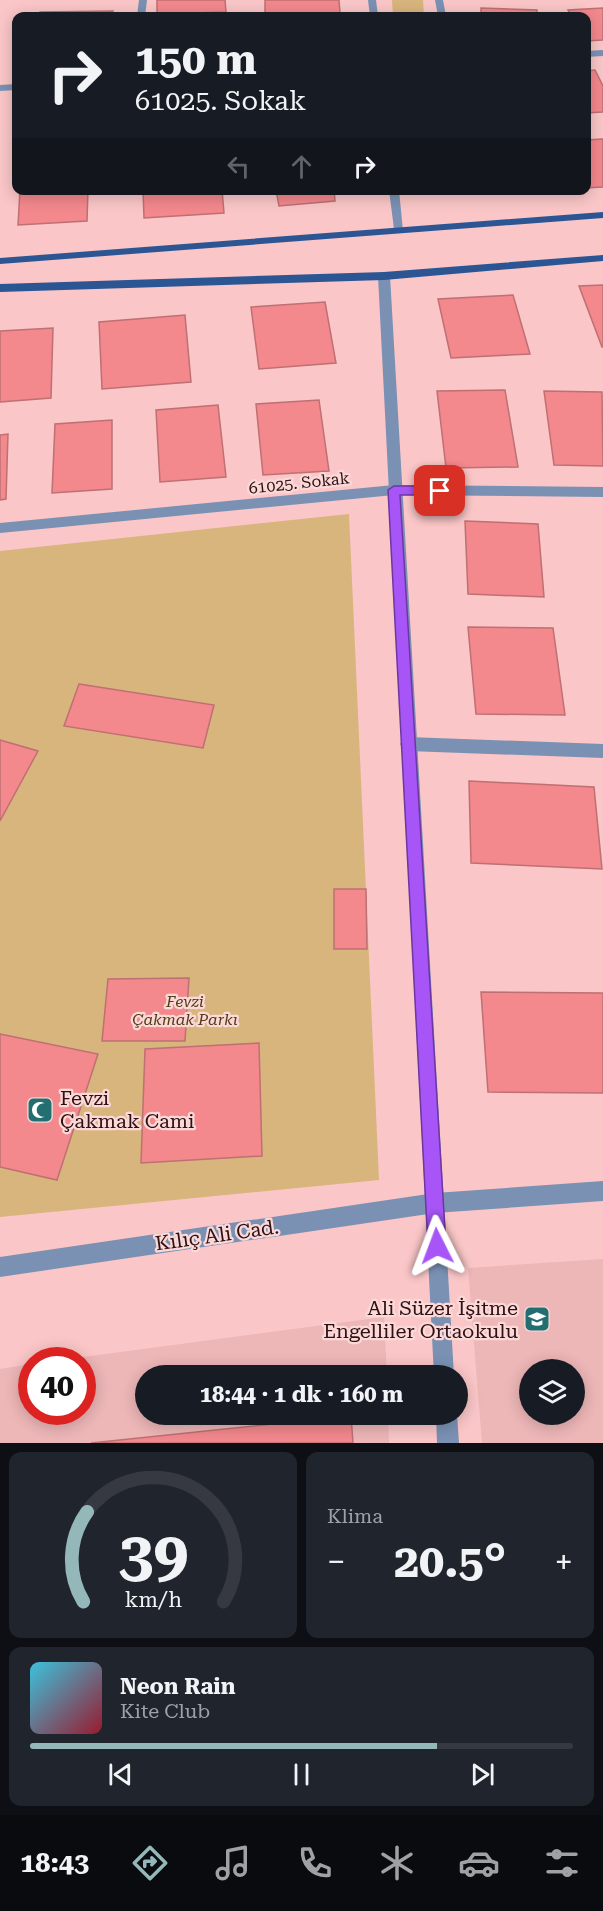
<!DOCTYPE html>
<html lang="tr">
<head>
<meta charset="utf-8">
<style>
	:root { --surface:#171b24; --page:#20242c; --text:#f1f3f6; --muted:#9ea1a6; --line:#363941; --accent:#94b7ba }
	body { margin:0; font-family:"Roboto Serif",serif; background:var(--page); color:var(--text); height:100vh; display:flex; flex-direction:column; font-size:22px; white-space:nowrap }
	* { box-sizing:border-box; margin:0 }
	p { font-size:20px; color:var(--muted) }
	.icon { flex:none; width:33px; height:33px; fill:none; stroke:currentColor; stroke-width:2; stroke-linecap:round; stroke-linejoin:round }
	.map { position:relative; height:1443px; overflow:hidden }
	.details { display:flex; flex-direction:column; gap:9px; padding:9px; background:#0d0f14; flex:1 }
	.details>* { flex:none }
	.hud { position:absolute; left:12px; top:12px; width:579px; height:183px; border-radius:12px; box-shadow:0 3px 15px #0003; background:#171b24; color:var(--text); overflow:hidden }
	.tools { position:absolute; left:519px; top:1359px; display:grid; gap:12px }
	.tools a { display:grid; place-items:center; width:66px; height:66px; border-radius:50%; background:var(--surface); box-shadow:0 3px 15px #0003; font-size:30px }
	.speed { position:absolute; left:18px; top:1347px; display:flex; gap:12px; font-size:30px; font-weight:700; text-align:center }
	.speed>* { display:grid; place-content:center; width:78px; height:78px; border-radius:50%; background:var(--surface); box-shadow:0 3px 15px #0003; line-height:1 }
	.speed .limit { border:9px solid #d22; background:#fff; color:#111 }
	.pin { position:absolute; display:grid; place-items:center; width:51px; height:51px; color:#fff; margin:-26px; border-radius:12px; box-shadow:0 3px 9px #0006 }
	.me { position:absolute; width:66px; margin:-33px; rotate:357deg; stroke-linejoin:round; filter:drop-shadow(0 0 4px #0008) }
	.turn { display:flex; align-items:center; gap:21px; height:126px; padding:0 24px; font-size:27px }
	.turn .icon { width:78px; height:78px; stroke-width:2.5 }
	.turn b { display:block; font-size:42px; line-height:51px }
	.lanes { display:flex; align-items:center; height:57px; padding:0 24px; background:#0003; justify-content:center; gap:30px; direction:ltr }
	.lanes .off { opacity:.35 }
	.big { font-size:45px; font-weight:700; line-height:1.1 }
	.details .card { flex:1; display:flex; flex-direction:column; justify-content:center; gap:9px; min-width:0; padding:0 21px; border-radius:12px; background:var(--page) }
	.details .dial { align-items:center; gap:0 }
	.dial svg { height:156px; overflow:visible; fill:none; stroke:var(--line); stroke-width:7; stroke-linecap:round; text-anchor:middle }
	.dial text { fill:var(--text); stroke:none }
	.song { display:flex; align-items:center; gap:18px }
	.cover { width:72px; height:72px; border-radius:9px; background:linear-gradient(135deg,hsl(190 70% 55%),hsl(350 70% 35%)) }
	.played { height:6px; border-radius:3px; background:linear-gradient(90deg,var(--accent) 75%,var(--line) 75%) }
	.keys { display:flex; justify-content:space-around; direction:ltr }
	.heat { display:flex; justify-content:space-between; align-items:center; font-size:33px; direction:ltr }
	.details .tiles { flex:1; display:grid; gap:9px; grid-template-columns:1fr 1fr }
	.card:last-child { grid-column:span 2 }
	.trip { position:absolute; left:135px; top:1365px; width:333px; height:60px; border-radius:30px; background:var(--surface); box-shadow:0 3px 15px #0003; font-weight:700; line-height:60px; text-align:center }
	.menu { display:flex; height:96px; justify-content:space-around; align-items:center; background:#090b0e; color:var(--muted) }
	.menu .icon { width:42px; height:42px }
	.menu .selected { color:var(--accent) }
	.menu b { font-size:27px; color:var(--text) }
	.map>svg:first-child { display:block }
	.built { fill:#edb6b7; fill-rule:evenodd }
	.green { fill:#d8b57d }
	.building { fill:#f3888d; stroke:#be7073; stroke-width:1.5 }
	.lines { fill:none; stroke-linecap:round; stroke-linejoin:round }
	.minor { fill:#7a91b4; fill-rule:evenodd }
	.tertiary { fill:#7a91b4; fill-rule:evenodd }
	.primary { fill:#2c5693; fill-rule:evenodd }
	.route { fill:#a855f7; stroke:#6d37a1; stroke-width:1.5 }
	.labels { text-anchor:middle; dominant-baseline:central; stroke-width:4.5; stroke-linejoin:round; paint-order:stroke }
	.street-label { font-size:16px; fill:#2f1113; stroke:#fcd9d9 }
	.park-label { font-size:16px; font-style:italic; fill:#543d15; stroke:#fcd9d9 }
	.near-poi-label { font-size:20px; fill:#2f1113; stroke:#fcd9d9; text-anchor:start }
	.near-street-label { font-size:20px; fill:#2f1113; stroke:#fcd9d9 }
</style>
</head>
<body>
<div class="map">
<svg width="603" height="1443" viewBox="0 0 603 1443">
	<rect width="100%" height="100%" fill="#fac6c7"/>
	<path class="built" d="M 603,1259 L 603,1443 L 482,1443 L 468,1268 ZM 530,1370 L 574,1370 L 574,1414 L 530,1414 Z
		M 384,1317 L 387,1375 L 146,1376 L 146,1414 L 388,1415 L 389,1443 L 0,1443 L 0,1369 L 31,1364 L 32,1412 L 82,1412 L 82,1360 L 61,1360 Z"/>
	<path class="green" d="M 392,0 L 423,0 L 424,16 L 393,16 Z
		M 349,514 L 379,1180 L 0,1217 L 0,551 Z"/>
	<path class="building" d="M 157,0 L 225,0 L 226,12 L 157,14 Z
		M 265,0 L 339,0 L 340,13 L 265,13 Z
		M 481,8 L 537,10 L 537,16 L 481,16 Z
		M 603,8 L 603,40 L 586,41 L 586,16 L 571,16 L 568,10 Z
		M 113,11 L 112,16 L 38,16 L 40,12 Z
		M 595,70 L 603,86 L 603,112 L 586,113 L 586,71 Z
		M 603,139 L 603,187 L 586,188 L 586,140 Z
		M 20,190 L 88,190 L 87,221 L 18,225 Z
		M 143,190 L 222,190 L 224,213 L 144,218 Z
		M 276,190 L 334,190 L 335,201 L 279,206 Z
		M 603,285 L 603,347 L 602,347 L 579,286 Z
		M 513,295 L 530,354 L 451,358 L 438,299 Z
		M 325,302 L 336,363 L 259,369 L 251,307 Z
		M 185,315 L 191,382 L 102,389 L 99,322 Z
		M 53,328 L 51,398 L 0,402 L 0,331 Z
		M 505,390 L 518,467 L 446,468 L 437,391 Z
		M 544,391 L 602,392 L 603,466 L 554,465 Z
		M 319,400 L 329,471 L 263,475 L 256,404 Z
		M 218,405 L 226,477 L 160,482 L 156,410 Z
		M 112,420 L 112,489 L 52,493 L 55,424 Z
		M 8,434 L 6,499 L 0,500 L 0,435 Z
		M 465,521 L 538,524 L 544,597 L 468,594 Z
		M 468,627 L 553,628 L 565,715 L 476,714 Z
		M 79,684 L 214,705 L 203,748 L 64,726 Z
		M 0,740 L 38,751 L 0,821 Z
		M 469,781 L 594,787 L 602,869 L 471,863 Z
		M 334,889 L 366,889 L 367,949 L 334,949 Z
		M 189,978 L 185,1041 L 102,1041 L 108,979 Z
		M 481,992 L 603,993 L 603,1093 L 488,1092 Z
		M 0,1034 L 98,1054 L 57,1180 L 0,1167 Z
		M 259,1043 L 262,1156 L 141,1163 L 145,1049 Z
		M 351,1416 L 353,1443 L 91,1443 Z"/>
	<g class="lines">
		<path class="minor" d="M 139,0 L 147,0 L 145,16 L 137,16 Z
			M 368,0 L 376,0 L 378,16 L 370,16 Z
			M 435,0 L 443,0 L 446,16 L 438,16 Z
			M 603,50 L 603,56 L 586,57 L 586,51 Z
			M 16,84 L 16,90 L 0,91 L 0,85 Z
			M 389,190 L 399,190 L 403,231 L 399,232 L 394,229 Z
			M 394,485 L 603,487 L 603,497 L 394,495 L 0,533 L 0,523 Z
			M 408,737 L 603,744 L 603,758 L 408,751 L 403,749 L 400,744 L 403,739 Z
			M 603,1181 L 603,1201 L 435,1213 L 0,1277 L 0,1257 L 435,1193 Z"/>
		<path class="tertiary" d="M 384,272 L 390,276 L 454,1376 L 434,1376 L 378,276 Z
			M 436,1414 L 457,1414 L 459,1443 L 437,1443 Z"/>
		<path class="primary" d="M 603,212 L 603,218 L 0,264 L 0,258 Z
			M 603,255 L 603,261 L 384,280 L 0,292 L 0,284 L 384,272 Z"/>
	</g>
	<path class="route" d="M 394,486 L 440,486 L 446,491 L 440,495 L 400,495 L 446,1246 L 444,1253 L 437,1255 L 431,1253 L 428,1246 L 388,490 Z"/>
	<defs>
		<g id="mosque-square" transform="scale(1.35)"><rect x="-9" y="-9" width="18" height="18" rx="4" fill="#226e70" stroke="#fcd9d9"/><path d="M3.5-4.9A6 6 0 1 0 3.5 4.9A5 5 0 1 1 3.5-4.9Z" fill="#fff"/></g>
		<g id="school-square" transform="scale(1.35)"><rect x="-9" y="-9" width="18" height="18" rx="4" fill="#226e70" stroke="#fcd9d9"/><path d="M0-5L7-2L0 1L-7-2ZM-4 1L0 2.5L4 1V4Q0 6-4 4Z" fill="#fff"/></g>
	</defs>
	<g fill-rule="evenodd">
		<use href="#mosque-square" x="40" y="1110"/>
		<use href="#school-square" x="537" y="1319"/>
	</g>
	<g class="labels">
		<g class="street-label">
			<text transform="translate(299 483) rotate(-6)">61025. Sokak</text>
		</g>
		<g class="park-label">
			<text x="185" y="1001">Fevzi<tspan x="185" dy="18">Çakmak Parkı</tspan></text>
		</g>
		<g class="near-poi-label">
			<text x="60" y="1098">Fevzi<tspan x="60" dy="23">Çakmak Cami</tspan></text>
			<text x="518" y="1308" text-anchor="end">Ali Süzer İşitme<tspan x="518" dy="23">Engelliler Ortaokulu</tspan></text>
		</g>
		<g class="near-street-label">
			<text transform="translate(217 1235) rotate(-8)">Kılıç Ali Cad.</text>
		</g>
	</g>
</svg>
<div class="tools">
<a><svg class="icon" aria-label="layers" viewBox="0 0 24 24"><path d="M12 4l9 5-9 5-9-5zM3 14l9 5 9-5"/></svg></a>
</div>
<div class="speed"><div class="limit">40</div></div>
<div class="pin" style="left:440px;top:491px;background:#d93025"><svg class="icon" aria-label="arrive" viewBox="0 0 24 24"><path d="M6 21V4h12l-3 4 3 4H6"/></svg></div>
<svg class="me" style="left:437px;top:1246px" viewBox="-20 -20 40 40"><path d="M0-17L14 15 0 8-14 15z" fill="#a855f7" stroke="#fff" stroke-width="4"/></svg>
<div class="trip">18:44 · 1 dk · 160 m</div>
<div class="hud">
<div class="turn"><svg class="icon" aria-label="right" viewBox="0 0 24 24"><path d="M7 20v-9h11M14 6l5 5-5 5"/></svg><div><b>150 m</b>61025. Sokak</div></div>
<div class="lanes"><svg class="icon off" aria-label="left" viewBox="0 0 24 24"><path d="M17 20v-9H6M10 6l-5 5 5 5"/></svg><svg class="icon off" aria-label="ahead" viewBox="0 0 24 24"><path d="M12 20V5M6 11l6-6 6 6"/></svg><svg class="icon" aria-label="right" viewBox="0 0 24 24"><path d="M7 20v-9h11M14 6l5 5-5 5"/></svg></div>
</div>
</div>
<section class="details">
<div class="tiles">
<div class="card dial"><svg viewBox="0 0 100 80">
<path d="M14 69A42 42 0 1 1 86 69"/>
<path d="M14 69A42 42 0 0 1 16 23" stroke="#94b7ba"/>
<text x="50" y="56" font-size="32" font-weight="700">39</text>
<text x="50" y="72" font-size="11">km/h</text>
</svg></div>
<div class="card"><p>Klima</p>
<div class="heat"><a>−</a><b class="big">20.5°</b><a>+</a></div>
</div>
<div class="card">
<div class="song"><i class="cover"></i><div><b>Neon Rain</b><p>Kite Club</p></div></div>
<div class="played"></div>
<div class="keys"><svg class="icon" aria-label="previous" viewBox="0 0 24 24"><path d="M18 5L8 12l10 7zM5 5v14"/></svg><svg class="icon" aria-label="pause" viewBox="0 0 24 24"><path d="M8 5v14M16 5v14"/></svg><svg class="icon" aria-label="next" viewBox="0 0 24 24"><path d="M6 5l10 7-10 7zM19 5v14"/></svg></div>
</div>
</div>
</section>
<nav class="menu">
<b>18:43</b>
<svg class="icon selected" aria-label="directions" viewBox="0 0 24 24"><path d="M12 3l9 9-9 9-9-9zM9 14v-3h6M13 9l2 2-2 2"/></svg>
<svg class="icon" aria-label="music" viewBox="0 0 24 24"><path d="M9 18V5l10-2v13"/><circle cx="6" cy="18" r="3"/><circle cx="16" cy="16" r="3"/></svg>
<svg class="icon" aria-label="phone" viewBox="0 0 24 24"><path d="M5 4h4l2 5-3 2q2 4 5 5l2-3 5 2v4C11 20 4 13 5 4z"/></svg>
<svg class="icon" aria-label="climate" viewBox="0 0 24 24"><path d="M12 3v18M4 7l16 10M4 17L20 7"/></svg>
<svg class="icon" aria-label="car" viewBox="0 0 24 24"><path d="M5 17H2v-5l4-1 3-4h7l3 4 3 1v5h-3M9 17h6M6 11h13"/><circle cx="7" cy="17" r="2"/><circle cx="17" cy="17" r="2"/></svg>
<svg class="icon" aria-label="filters" viewBox="0 0 24 24"><path d="M4 7h16M4 17h16"/><circle cx="9" cy="7" r="2"/><circle cx="15" cy="17" r="2"/></svg>
</nav>
</body>
</html>
